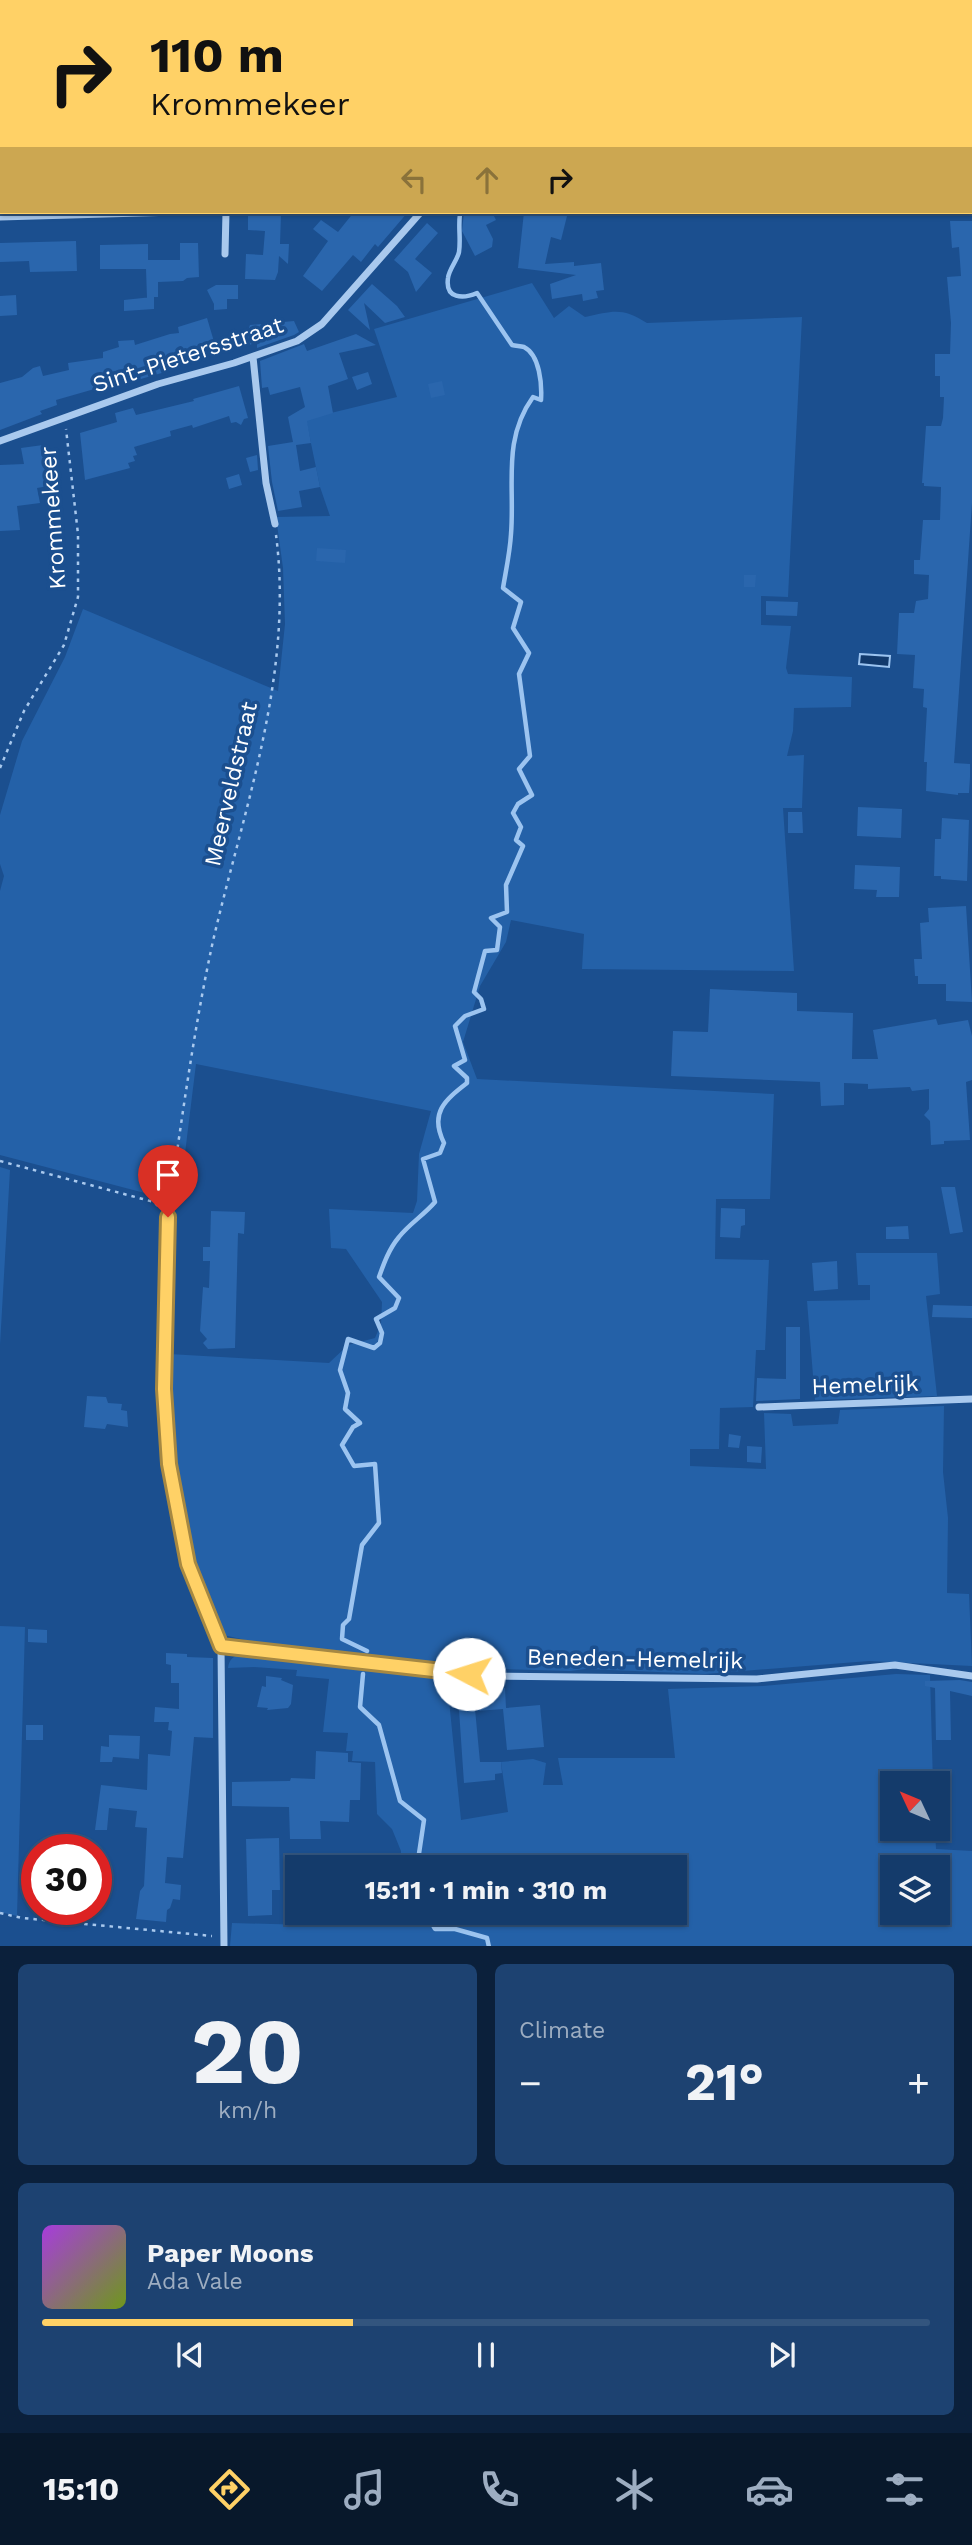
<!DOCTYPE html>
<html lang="en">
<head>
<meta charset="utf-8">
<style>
	:root { --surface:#143b6b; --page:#1d4271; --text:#f1f3f6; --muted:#9dadc1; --line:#33557e; --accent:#ffd166 }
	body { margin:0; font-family:"Work Sans",sans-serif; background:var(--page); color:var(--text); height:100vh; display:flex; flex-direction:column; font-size:26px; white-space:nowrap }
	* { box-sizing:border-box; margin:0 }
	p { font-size:23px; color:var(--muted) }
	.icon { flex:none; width:38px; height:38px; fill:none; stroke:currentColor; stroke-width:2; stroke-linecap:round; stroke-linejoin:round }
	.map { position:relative; height:1946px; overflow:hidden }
	.drawer { display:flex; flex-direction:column; gap:18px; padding:18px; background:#0b203b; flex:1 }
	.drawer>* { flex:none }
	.top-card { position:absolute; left:0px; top:0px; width:973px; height:214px; box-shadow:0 2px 5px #0004,0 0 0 2px var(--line); background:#ffd166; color:#111; overflow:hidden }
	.needle { width:46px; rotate:314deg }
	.controls { position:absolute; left:880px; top:1771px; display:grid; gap:14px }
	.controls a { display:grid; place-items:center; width:70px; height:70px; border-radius:0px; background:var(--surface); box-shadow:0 2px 5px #0004,0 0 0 2px var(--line); font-size:35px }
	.speed { position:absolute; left:21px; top:1834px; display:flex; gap:14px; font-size:35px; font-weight:700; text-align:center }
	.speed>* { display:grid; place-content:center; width:91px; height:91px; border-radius:50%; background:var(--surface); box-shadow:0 2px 5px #0004,0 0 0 2px var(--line); line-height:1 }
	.speed .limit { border:10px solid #d22; background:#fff; color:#111 }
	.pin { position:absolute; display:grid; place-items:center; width:60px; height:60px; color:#fff; margin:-72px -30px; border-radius:50% 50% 50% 0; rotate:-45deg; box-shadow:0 0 7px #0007 }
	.pin .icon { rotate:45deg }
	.me { position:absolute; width:77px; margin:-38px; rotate:275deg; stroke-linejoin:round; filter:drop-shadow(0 0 5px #0008) }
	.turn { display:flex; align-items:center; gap:24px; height:147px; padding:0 35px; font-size:32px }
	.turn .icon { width:91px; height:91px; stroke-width:2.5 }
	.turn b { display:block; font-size:49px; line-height:60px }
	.lanes { display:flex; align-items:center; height:66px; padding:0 35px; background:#0003; justify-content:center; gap:35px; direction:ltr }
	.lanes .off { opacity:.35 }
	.big { font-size:52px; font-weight:700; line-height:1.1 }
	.drawer .widget { flex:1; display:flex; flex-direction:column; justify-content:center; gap:10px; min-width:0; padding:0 24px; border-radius:10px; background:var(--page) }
	.drawer .dial { align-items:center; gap:0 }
	.dial b { font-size:91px; line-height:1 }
	.song { display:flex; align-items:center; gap:21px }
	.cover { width:84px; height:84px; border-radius:10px; background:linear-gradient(135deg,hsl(280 70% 55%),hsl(80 70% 35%)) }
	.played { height:7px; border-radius:4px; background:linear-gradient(90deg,var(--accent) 35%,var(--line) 35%) }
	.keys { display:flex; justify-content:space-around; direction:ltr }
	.heat { display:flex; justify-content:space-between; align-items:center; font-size:38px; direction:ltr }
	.drawer .tiles { flex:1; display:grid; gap:18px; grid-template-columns:1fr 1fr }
	.widget:last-child { grid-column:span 2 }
	.trip { position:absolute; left:285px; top:1855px; width:402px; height:70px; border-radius:0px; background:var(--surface); box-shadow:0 2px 5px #0004,0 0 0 2px var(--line); font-weight:700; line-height:70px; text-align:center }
	.tab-bar { display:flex; height:112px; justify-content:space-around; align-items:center; background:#08182b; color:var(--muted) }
	.tab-bar .icon { width:49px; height:49px }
	.tab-bar .selected { color:var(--accent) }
	.tab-bar b { font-size:32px; color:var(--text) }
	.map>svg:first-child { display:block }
	.green { fill:#2461a8; fill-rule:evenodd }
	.water { fill:#123a6d; stroke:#9cc4f0; stroke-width:2 }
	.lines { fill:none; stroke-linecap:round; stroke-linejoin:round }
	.stream { stroke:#9cc4f0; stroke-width:4.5 }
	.building { fill:#2a66ad }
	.path { stroke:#a9c9ee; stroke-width:2.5; stroke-dasharray:3.5 5; stroke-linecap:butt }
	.street { stroke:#a9c9ee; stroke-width:7 }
	.route-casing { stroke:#a68842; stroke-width:18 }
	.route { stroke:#ffd166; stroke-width:12 }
	.labels { text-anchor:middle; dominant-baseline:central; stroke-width:7; stroke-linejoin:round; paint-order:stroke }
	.street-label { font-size:23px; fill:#fff; stroke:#1b4f8f }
</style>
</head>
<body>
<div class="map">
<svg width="972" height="1947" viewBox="0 0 972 1947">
	<rect width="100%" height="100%" fill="#1b4f8f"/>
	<path class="green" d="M 532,283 L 554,318 L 569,306 L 585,317 C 613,311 622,307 647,323 L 802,317 L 788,597 L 761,596 L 761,625 L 791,626 L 786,668 L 788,674 L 852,677 L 851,707 L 794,708 L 793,731 L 787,756 L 804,755 L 802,808 L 783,808 L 794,971 L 582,969 L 584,934 L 511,920 L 506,942 L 480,986 L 463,1042 L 477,1079 L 774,1094 L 770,1199 L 716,1199 L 715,1259 L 769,1260 L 765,1350 L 756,1350 L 753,1407 L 720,1408 L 719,1449 L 690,1449 L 690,1466 L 766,1469 L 764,1413 L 791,1414 L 793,1426 L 838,1424 L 840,1410 L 944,1406 L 943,1472 L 948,1518 L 947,1593 L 969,1594 L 972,1666 L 869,1661 L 705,1674 L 586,1669 L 570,1671 L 499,1669 L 259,1643 L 223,1635 L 197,1575 L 180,1493 L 171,1438 L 169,1354 L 329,1363 L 348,1345 L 375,1338 L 381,1324 L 382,1302 L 346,1249 L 331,1248 L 329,1209 L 413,1213 L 417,1201 L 419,1154 L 431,1111 L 196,1064 L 179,1202 L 0,1155 L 0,891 L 4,876 L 0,864 L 0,815 L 22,741 L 65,657 L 83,609 L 278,691 L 285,624 L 283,568 L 276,517 L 330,516 L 320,487 L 306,419 L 397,397 L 374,329 Z
		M 0,1167 L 10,1170 L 0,1345 Z
		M 856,1253 L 937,1253 L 940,1294 L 926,1296 L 937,1396 L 815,1400 L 807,1301 L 870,1300 L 870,1285 L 858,1285 Z
		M 0,1626 L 25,1627 L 17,1916 L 0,1912 Z
		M 242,1653 C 311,1660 378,1673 447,1680 L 461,1820 L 508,1812 L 501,1762 L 533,1759 L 546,1763 L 543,1785 L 563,1785 L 558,1758 L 675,1758 L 668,1689 L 763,1686 L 896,1674 L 930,1675 L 933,1783 L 892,1783 L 892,1829 L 935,1829 L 936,1849 L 972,1851 L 972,1946 L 230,1946 L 232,1923 L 345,1926 L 345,1913 L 676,1913 L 676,1867 L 401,1867 L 401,1851 L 392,1829 L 377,1814 L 375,1762 L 352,1761 L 353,1751 L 346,1751 L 348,1733 L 323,1732 L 329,1679 L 296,1676 L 297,1670 L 254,1667 L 228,1668 C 229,1659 234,1656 242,1653 ZM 892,1867 L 938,1867 L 938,1913 L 892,1913 Z"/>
	<path class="water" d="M 860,654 L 890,656 L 889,667 L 859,664 Z"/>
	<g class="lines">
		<path class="stream" d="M 367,1651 L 342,1639 L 343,1625 L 349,1619 L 362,1545 L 379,1523 L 375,1464 L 354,1466 L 342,1445 L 353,1427 L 360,1423 L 345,1409 L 348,1393 L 340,1370 L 348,1339 L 374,1348 L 380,1343 L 382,1333 L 376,1319 L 395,1308 L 399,1298 L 379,1277 C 384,1263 389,1249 399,1237 C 409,1224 424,1215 435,1202 L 423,1159 L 440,1153 L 444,1143 C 429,1113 445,1100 467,1083 L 467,1078 L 454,1066 L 465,1060 L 455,1026 L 465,1016 L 484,1009 L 481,999 L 474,992 L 485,951 L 497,950 L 500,927 L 491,918 L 507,912 L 506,885 L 523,846 L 516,840 L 521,827 L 513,813 L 518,804 L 532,795 L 519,769 L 530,756 L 519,674 L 529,653 L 513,628 L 521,602 L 503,588 C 506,570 510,552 511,534 C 515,485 502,440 533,397 L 541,400 C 542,385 540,355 524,347 C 520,346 516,346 512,345 L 477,293 C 463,299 445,299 448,278 C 449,269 457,261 459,252 C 461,239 458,227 460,214
			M 363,1674 L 360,1707 L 379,1725 L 400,1801 L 424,1820 L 417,1867
			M 426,1913 L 435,1929 L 455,1929 L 487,1938 L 489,1947"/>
	</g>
	<path class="building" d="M 248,212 L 281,214 L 280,244 L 289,244 L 288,264 L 279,256 L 278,272 L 275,280 L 245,279 L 246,254 L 263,255 L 265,231 L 248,230 Z
		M 354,212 L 408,212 L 378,247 L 375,244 L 361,262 L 353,255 L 322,291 L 303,276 L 328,241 L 313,229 L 321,220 L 338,232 Z
		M 464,212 L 492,212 L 496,220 L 486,225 L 493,239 L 492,247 L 475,256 L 462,231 Z
		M 524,212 L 568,212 L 561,240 L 551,237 L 545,264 L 574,262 L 574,266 L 601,263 L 604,290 L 596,291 L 598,298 L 583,301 L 582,294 L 552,299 L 550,284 L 576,275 L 518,268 Z
		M 950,221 L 972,221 L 972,503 L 954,763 L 970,764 L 970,777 L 969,793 L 958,793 L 958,795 L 926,791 L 927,762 L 924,762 L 927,708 L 923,707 L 924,689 L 913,688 L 915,655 L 897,654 L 899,613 L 914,613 L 916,601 L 928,599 L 929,575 L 914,574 L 914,560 L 920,560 L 923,520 L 940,520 L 941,487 L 924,486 L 924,483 L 922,483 L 926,426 L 941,426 L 943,418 L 944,397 L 940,397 L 940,376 L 935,376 L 935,354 L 950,354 L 951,323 L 947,277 L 961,276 L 959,247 L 952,248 Z
		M 427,223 L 438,233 L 415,259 L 432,273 L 416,292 L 408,272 L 394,260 Z
		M 76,241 L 77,271 L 30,272 L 29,261 L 0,262 L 0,243 Z
		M 180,243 L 198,243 L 199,277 L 187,278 L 183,281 L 158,282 L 158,297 L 154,297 L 154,309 L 124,311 L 124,300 L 152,297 L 147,298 L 146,269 L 100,269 L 100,245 L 148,244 L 148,260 L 180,260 Z
		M 372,284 L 397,306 L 405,317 L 385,323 L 364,303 L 370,330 L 348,310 Z
		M 216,285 L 238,285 L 238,299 L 227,299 L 227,309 L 214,310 L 214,304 L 207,290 Z
		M 16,295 L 17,315 L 0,316 L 0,296 Z
		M 207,318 L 215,345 L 173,357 L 172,370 L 127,383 L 126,380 L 56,400 L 57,405 L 40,411 L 42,414 L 0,430 L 0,383 L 22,377 L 33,368 L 40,366 L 43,376 L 69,370 L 68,363 L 103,358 L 103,352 L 119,347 L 118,341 L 134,340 L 135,345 L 170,334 L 179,333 L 178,327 Z
		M 294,321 L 299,332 L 294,335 L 257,348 L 257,342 L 241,348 L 250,325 Z
		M 356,334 L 376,345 L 339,353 L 348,379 L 328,386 L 333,413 L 307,421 L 311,443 L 296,445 L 300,471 L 316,467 L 320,487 L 299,491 L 302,507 L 278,511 L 272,482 L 268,446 L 293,442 L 288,417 L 305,407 L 300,387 L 270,395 L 268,387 L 262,388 L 260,361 L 304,344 L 307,351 Z
		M 368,372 L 372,384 L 357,390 L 352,377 Z
		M 442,381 L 445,395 L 431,398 L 428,384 Z
		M 239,386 L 248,418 L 244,419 L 241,425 L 236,422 L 231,423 L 229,416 L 193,428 L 192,425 L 170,431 L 171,436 L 134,447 L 137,455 L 133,456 L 135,461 L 128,463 L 130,468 L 85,480 L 80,433 L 117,422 L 115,413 L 133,408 L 136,415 L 194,401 L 193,399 Z
		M 43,445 L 42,455 L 50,454 L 54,485 L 37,488 L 40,503 L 17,506 L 20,530 L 0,531 L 0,465 L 24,464 L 21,448 Z
		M 257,455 L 258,470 L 250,472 L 246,458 Z
		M 239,474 L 242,485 L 229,489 L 226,478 Z
		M 317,548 L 346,550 L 345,563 L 316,561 Z
		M 744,575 L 756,575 L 755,587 L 744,587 Z
		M 766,601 L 798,602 L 797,616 L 766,615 Z
		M 858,807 L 902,809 L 901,838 L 857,836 Z
		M 788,812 L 802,812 L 803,833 L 788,833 Z
		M 942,818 L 969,820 L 967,881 L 941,879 L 941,876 L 934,876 L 935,839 L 941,839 Z
		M 855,865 L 900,867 L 899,897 L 876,897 L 877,890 L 854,889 Z
		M 966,906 L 972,1002 L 946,1001 L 946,984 L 918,984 L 918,976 L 915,976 L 914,959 L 922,959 L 920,923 L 929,922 L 928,908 Z
		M 710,989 L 797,993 L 797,1011 L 853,1013 L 852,1059 L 878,1059 L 873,1030 L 936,1019 L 938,1025 L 968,1020 L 972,1036 L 972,1080 L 966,1082 L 970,1140 L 944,1141 L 944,1144 L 931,1145 L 930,1121 L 924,1115 L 929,1109 L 929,1089 L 912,1091 L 910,1087 L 868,1089 L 868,1084 L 844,1083 L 844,1105 L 821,1106 L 820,1082 L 671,1076 L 673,1031 L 708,1032 Z
		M 941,1187 L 955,1187 L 963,1232 L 950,1234 Z
		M 721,1208 L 745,1209 L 745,1225 L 741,1226 L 740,1238 L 720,1237 Z
		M 211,1211 L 245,1212 L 244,1234 L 238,1233 L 235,1348 L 208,1349 L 203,1343 L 207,1339 L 200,1331 L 203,1287 L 209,1288 L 210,1261 L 203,1261 L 203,1247 L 210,1247 Z
		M 908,1226 L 909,1239 L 886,1239 L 886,1227 Z
		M 837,1261 L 838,1289 L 814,1291 L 812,1263 Z
		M 933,1305 L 972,1306 L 972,1318 L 932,1317 Z
		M 786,1327 L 800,1327 L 800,1399 L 756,1401 L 757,1378 L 786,1379 Z
		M 87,1396 L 106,1397 L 108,1403 L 122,1404 L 121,1410 L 127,1411 L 128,1427 L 107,1424 L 105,1429 L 84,1427 Z
		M 729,1434 L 741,1436 L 739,1448 L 728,1447 Z
		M 747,1446 L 762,1447 L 761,1463 L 747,1462 Z
		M 28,1629 L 47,1630 L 47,1643 L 28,1642 Z
		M 166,1653 L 187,1654 L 187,1657 L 213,1658 L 213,1738 L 194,1737 L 183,1858 L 167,1857 L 165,1883 L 181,1885 L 180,1900 L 173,1899 L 170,1908 L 167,1910 L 166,1922 L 136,1919 L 140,1891 L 144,1886 L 147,1828 L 135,1827 L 137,1811 L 109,1808 L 107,1830 L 95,1830 L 101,1785 L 147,1790 L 148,1754 L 170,1756 L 172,1731 L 168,1730 L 169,1722 L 154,1722 L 155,1707 L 179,1709 L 179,1683 L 171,1683 L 171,1665 L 166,1664 Z
		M 266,1676 L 282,1678 L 281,1680 L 293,1685 L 291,1704 L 288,1708 L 267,1710 L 268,1708 L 257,1707 L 262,1686 L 266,1687 Z
		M 960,1680 L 972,1682 L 972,1696 L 950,1691 L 951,1740 L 936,1740 L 935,1688 L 925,1686 L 925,1681 Z
		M 505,1688 L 506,1708 L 540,1705 L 544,1747 L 507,1750 L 503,1709 L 477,1711 L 475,1689 Z
		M 475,1709 L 480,1762 L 501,1762 L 502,1773 L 495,1774 L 495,1780 L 464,1783 L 459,1710 Z
		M 26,1725 L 43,1725 L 43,1740 L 26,1740 Z
		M 109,1735 L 140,1736 L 139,1759 L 113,1757 L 112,1762 L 100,1762 L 101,1746 L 109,1747 Z
		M 316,1751 L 348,1753 L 348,1762 L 361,1763 L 360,1800 L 350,1800 L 349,1822 L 320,1821 L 321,1839 L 290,1839 L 289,1807 L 232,1806 L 232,1782 L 290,1781 L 291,1778 L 315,1779 Z
		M 279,1838 L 280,1890 L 272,1890 L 272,1915 L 248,1916 L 246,1839 Z"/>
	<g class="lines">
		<path class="path" d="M 971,97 L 972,97
			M 0,101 L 2,102
			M 0,768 L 24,711 L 64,645 L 78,597 L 78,534 L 66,429
			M 0,1161 L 154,1202 L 161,1209
			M 169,1207 C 182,1118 194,1028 213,941 C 244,808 294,673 276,535
			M 0,1913 L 22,1918 L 212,1936"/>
		<path class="street" d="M 580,2 L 580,0
			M 0,217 L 176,212
			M 225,254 L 226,212
			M 253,357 L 266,483 L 275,524
			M 0,441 L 158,384 L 234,363 L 297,341 L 322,324 L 421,212
			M 168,1217 L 164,1389 L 169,1464 L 188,1564 L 221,1646 L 224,1947
			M 759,1407 L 972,1399
			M 221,1646 L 491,1676 L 757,1679 L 895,1665 L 972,1676"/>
	</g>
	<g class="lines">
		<g class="route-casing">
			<path id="route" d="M 168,1217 L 164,1389 L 169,1464 L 188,1564 L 221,1646 L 469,1674"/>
		</g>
		<use href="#route" class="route"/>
	</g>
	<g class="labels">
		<g class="street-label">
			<text transform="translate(188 355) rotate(-18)">Sint-Pietersstraat</text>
			<text transform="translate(53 518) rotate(-94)">Krommekeer</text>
			<text transform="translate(231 784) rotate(-77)">Meerveldstraat</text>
			<text transform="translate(865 1385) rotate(-2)">Hemelrijk</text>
			<text transform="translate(635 1659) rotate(1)">Beneden-Hemelrijk</text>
		</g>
	</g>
</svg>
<div class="controls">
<a><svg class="needle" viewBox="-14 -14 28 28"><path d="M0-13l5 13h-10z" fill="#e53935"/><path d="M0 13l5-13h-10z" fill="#9dadc1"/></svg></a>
<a><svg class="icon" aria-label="layers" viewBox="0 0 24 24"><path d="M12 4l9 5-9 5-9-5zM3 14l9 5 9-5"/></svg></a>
</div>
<div class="speed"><div class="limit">30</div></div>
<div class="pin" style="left:168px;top:1217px;background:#d93025"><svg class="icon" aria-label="arrive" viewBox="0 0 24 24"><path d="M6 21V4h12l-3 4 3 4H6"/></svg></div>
<svg class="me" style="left:469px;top:1674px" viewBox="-20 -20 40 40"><circle r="19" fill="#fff"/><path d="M0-13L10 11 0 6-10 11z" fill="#ffd166"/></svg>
<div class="trip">15:11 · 1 min · 310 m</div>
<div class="top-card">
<div class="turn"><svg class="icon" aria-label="right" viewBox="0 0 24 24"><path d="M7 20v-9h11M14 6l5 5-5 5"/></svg><div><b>110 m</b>Krommekeer</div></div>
<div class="lanes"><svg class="icon off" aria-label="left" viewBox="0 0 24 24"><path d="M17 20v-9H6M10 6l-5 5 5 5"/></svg><svg class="icon off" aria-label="ahead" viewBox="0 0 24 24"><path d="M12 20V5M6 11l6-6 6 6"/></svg><svg class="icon" aria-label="right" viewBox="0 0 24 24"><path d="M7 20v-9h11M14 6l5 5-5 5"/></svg></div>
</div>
</div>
<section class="drawer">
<div class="tiles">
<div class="widget dial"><b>20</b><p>km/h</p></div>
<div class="widget"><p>Climate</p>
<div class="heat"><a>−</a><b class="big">21°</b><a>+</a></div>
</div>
<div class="widget">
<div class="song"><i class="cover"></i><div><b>Paper Moons</b><p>Ada Vale</p></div></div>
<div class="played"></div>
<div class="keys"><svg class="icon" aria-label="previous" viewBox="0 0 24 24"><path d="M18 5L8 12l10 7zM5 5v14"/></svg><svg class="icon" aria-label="pause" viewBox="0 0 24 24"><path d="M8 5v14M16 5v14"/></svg><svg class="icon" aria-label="next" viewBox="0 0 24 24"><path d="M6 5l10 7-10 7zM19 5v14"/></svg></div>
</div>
</div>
</section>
<nav class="tab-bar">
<b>15:10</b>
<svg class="icon selected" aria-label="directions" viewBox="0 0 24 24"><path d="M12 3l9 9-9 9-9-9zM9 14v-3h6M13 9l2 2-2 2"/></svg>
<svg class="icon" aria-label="music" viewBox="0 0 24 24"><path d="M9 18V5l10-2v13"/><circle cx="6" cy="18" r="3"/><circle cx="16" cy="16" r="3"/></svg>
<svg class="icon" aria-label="phone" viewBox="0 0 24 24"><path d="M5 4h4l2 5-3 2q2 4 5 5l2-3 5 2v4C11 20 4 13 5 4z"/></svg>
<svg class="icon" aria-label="climate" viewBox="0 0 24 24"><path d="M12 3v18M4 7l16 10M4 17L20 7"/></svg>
<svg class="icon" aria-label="car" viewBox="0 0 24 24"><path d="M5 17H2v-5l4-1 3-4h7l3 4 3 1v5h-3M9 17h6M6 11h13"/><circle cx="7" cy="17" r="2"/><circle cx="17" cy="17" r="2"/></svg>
<svg class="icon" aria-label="filters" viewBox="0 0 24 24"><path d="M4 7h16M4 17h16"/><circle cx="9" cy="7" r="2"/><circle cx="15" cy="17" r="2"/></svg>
</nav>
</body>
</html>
